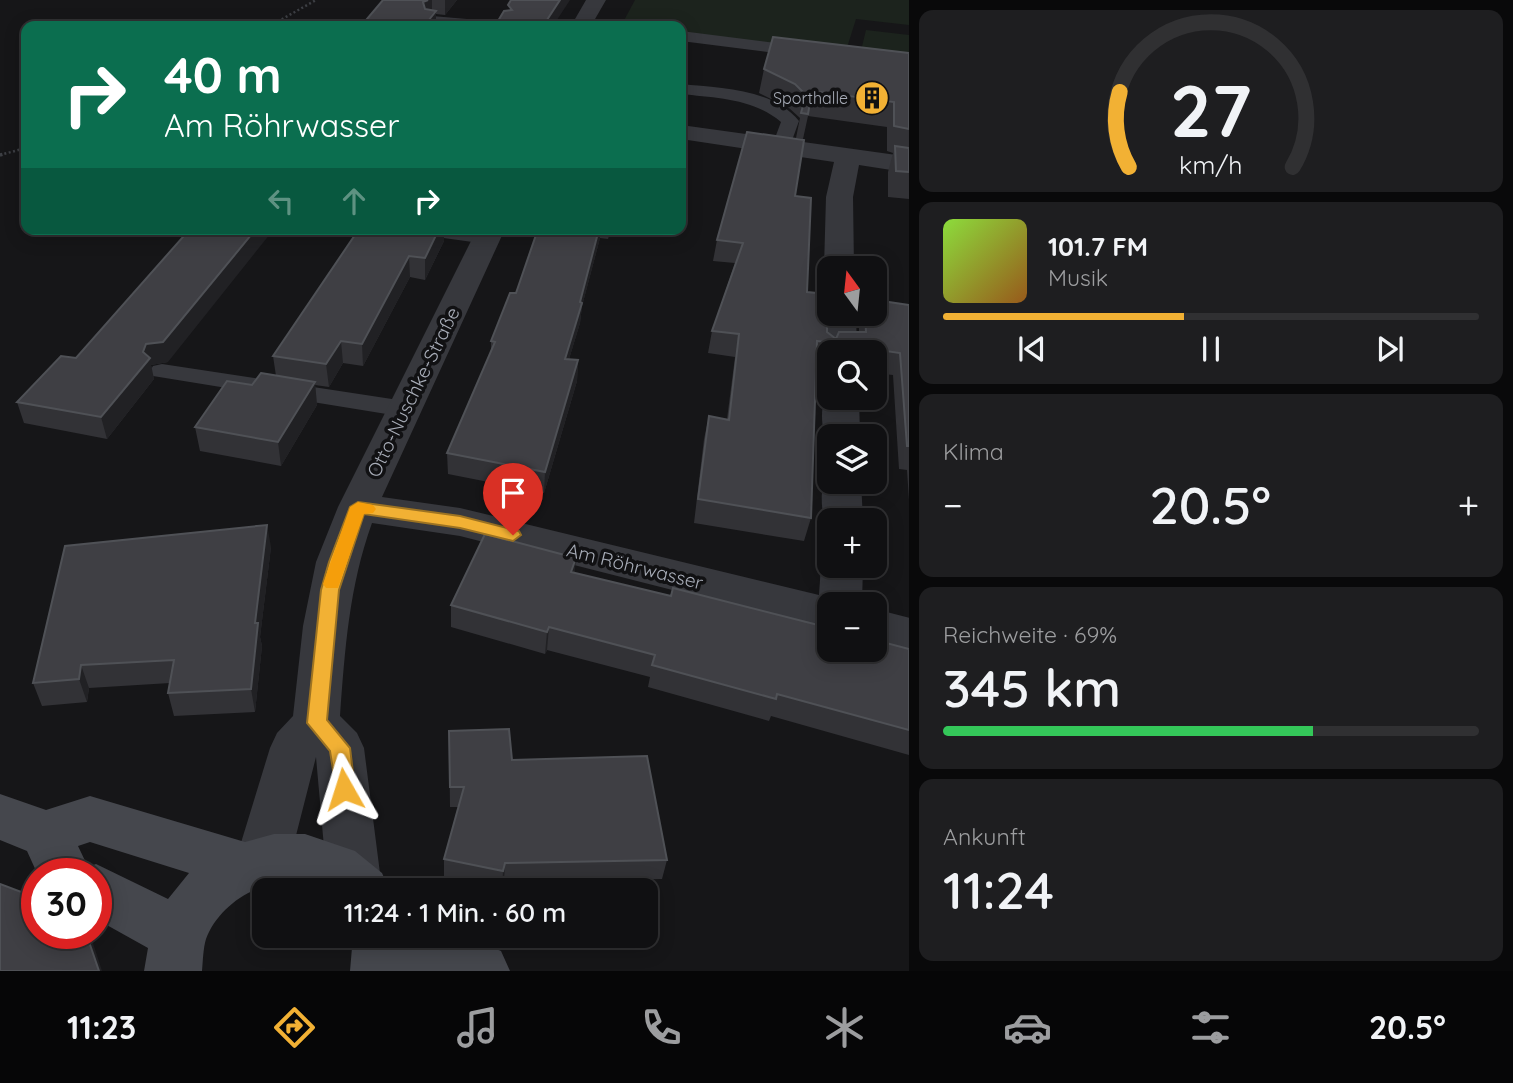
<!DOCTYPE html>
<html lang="de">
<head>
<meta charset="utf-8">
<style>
	:root { --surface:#101012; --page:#1e1e20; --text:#f1f3f6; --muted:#9c9d9f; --line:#303032; --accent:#f2b134 }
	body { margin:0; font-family:Quicksand,sans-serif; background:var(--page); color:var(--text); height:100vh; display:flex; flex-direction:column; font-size:26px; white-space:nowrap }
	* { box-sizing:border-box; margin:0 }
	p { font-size:23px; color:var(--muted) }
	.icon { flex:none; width:38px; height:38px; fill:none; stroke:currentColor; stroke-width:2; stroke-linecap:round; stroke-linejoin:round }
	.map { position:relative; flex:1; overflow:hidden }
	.drawer { display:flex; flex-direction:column; gap:10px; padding:10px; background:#09090a; width:604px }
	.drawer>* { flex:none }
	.banner { position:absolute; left:21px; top:21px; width:665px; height:214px; border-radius:14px; box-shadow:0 4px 18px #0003,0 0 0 2px var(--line); background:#0b6e4f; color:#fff; overflow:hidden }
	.needle { width:46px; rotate:345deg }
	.controls { position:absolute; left:817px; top:256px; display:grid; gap:14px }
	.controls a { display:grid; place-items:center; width:70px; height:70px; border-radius:14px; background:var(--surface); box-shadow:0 4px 18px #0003,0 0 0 2px var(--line); font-size:35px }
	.speed { position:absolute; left:21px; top:858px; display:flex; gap:14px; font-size:35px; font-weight:700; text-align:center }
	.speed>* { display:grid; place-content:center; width:91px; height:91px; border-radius:50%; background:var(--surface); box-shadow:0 4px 18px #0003,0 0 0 2px var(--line); line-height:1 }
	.speed .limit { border:10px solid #d22; background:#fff; color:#111 }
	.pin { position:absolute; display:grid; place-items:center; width:60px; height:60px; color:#fff; margin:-72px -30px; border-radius:50% 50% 50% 0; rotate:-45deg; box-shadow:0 0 7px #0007 }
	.pin .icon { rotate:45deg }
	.me { position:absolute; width:77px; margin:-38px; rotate:354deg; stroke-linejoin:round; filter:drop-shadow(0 0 5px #0008) }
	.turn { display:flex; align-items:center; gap:24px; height:147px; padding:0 28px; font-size:32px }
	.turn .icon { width:91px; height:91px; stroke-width:2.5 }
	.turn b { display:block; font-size:49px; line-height:60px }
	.lanes { display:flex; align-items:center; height:66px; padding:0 28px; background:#0003; justify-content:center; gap:35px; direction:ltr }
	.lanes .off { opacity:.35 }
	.big { font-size:52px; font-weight:600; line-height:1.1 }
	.drawer .widget { flex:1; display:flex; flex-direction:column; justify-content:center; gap:10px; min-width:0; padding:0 24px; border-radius:14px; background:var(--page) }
	.drawer .dial { align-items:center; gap:0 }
	.dial svg { height:182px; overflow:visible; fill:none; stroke:var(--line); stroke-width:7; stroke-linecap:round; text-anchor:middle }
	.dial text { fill:var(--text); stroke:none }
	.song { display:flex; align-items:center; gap:21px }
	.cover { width:84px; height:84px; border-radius:10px; background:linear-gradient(135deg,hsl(90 70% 55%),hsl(30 70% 35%)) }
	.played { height:7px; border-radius:4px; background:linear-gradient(90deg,var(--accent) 45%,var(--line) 45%) }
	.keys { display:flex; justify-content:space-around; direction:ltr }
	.heat { display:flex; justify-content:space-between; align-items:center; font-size:38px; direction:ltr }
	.charge { height:10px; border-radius:5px; background:linear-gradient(90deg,#34c759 69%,var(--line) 0) }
	.trip { position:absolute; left:252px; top:878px; width:406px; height:70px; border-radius:14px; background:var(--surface); box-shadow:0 4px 18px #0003,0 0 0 2px var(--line); font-weight:600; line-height:70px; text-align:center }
	.dock { display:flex; height:112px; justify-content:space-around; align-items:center; background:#060607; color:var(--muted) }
	.dock .icon { width:49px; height:49px }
	.dock .active { color:var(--accent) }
	.dock b { font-size:32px; color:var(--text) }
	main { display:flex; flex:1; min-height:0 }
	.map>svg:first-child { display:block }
	.green { fill:#1c231d }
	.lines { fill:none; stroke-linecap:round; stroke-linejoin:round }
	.path-far1 { stroke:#3d3f44; stroke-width:2.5; stroke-dasharray:2 2.5; stroke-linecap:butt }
	.path { stroke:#3d3f44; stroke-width:3.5; stroke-dasharray:2.5 4.5; stroke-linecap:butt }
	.service { fill:#37383d; fill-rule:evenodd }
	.minor { fill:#37383d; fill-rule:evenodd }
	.secondary { fill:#45474d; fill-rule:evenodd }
	.wall { fill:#323236 }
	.shaded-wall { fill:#212124 }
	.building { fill:#3f3f44; stroke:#4f5156; stroke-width:2 }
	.route { fill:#f2b134; stroke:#9d7322; stroke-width:2 }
	.slow { fill:#f59e0b }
	.labels { text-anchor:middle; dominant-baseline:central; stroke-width:7; stroke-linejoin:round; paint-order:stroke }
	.far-poi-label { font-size:16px; fill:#a8adb8; stroke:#111113; text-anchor:end }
	.street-label { font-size:19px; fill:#a8adb8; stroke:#111113 }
</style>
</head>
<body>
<main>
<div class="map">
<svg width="910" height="971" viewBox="0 0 910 971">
	<rect width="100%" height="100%" fill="#161618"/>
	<path class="green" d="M 635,0 L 909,0 L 909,25 L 856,19 L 845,54 L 681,34 L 681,26 L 621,26 Z
		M 866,30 L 909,35 L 909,69 L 858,63 Z"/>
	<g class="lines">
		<path class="path-far1" d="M 270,26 L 316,0
			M 0,155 L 26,148"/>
		<path class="path" d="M 0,155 L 4,154"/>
		<path class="service" d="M 432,16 L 502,22 L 509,26 L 453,26 L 427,23 L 425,20 Z
			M 582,20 L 604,22 L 611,26 L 576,26 L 577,21 Z
			M 681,31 L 806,47 L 814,52 L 806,57 L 681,41 Z
			M 681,84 C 719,88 773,88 799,121 L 790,146 L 781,152 L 772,146 L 781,122 C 752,98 716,98 681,94 Z
			M 412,229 L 469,229 L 494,234 L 497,238 L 494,242 L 487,244 L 422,235 L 415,233 Z
			M 162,364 L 405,401 L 414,403 L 418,409 L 414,415 L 405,417 L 153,376 L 150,371 L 153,366 Z"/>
		<path class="minor" d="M 586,0 L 606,0 L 591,26 L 571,26 Z
			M 681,125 L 910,157 L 910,173 L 859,165 L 853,197 L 854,268 L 830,268 L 830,275 L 824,268 L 826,197 L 834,162 L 681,139 Z
			M 477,229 L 505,229 L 382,497 L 460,508 L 819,595 L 821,565 L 830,554 L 830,565 L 863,565 L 862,604 L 830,604 L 830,630 L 460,536 L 372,523 C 349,587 345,649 340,716 L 357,733 L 364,748 L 381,881 L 377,891 L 331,891 L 327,881 L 316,757 L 290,859 L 282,876 L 263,883 L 244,876 L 236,859 L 270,748 L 277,733 L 293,716 L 303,626 L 316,562 L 338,507 Z
			M 830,306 L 830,313 L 856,313 L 857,352 L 830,352 L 830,359 L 823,352 L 824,313 Z
			M 830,389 L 830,397 L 859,397 L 860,436 L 830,436 L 829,444 C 820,431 819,401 830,389 Z
			M 828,472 L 830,481 L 861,481 L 863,520 L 830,520 L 829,530 C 820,515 819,487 828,472 Z
			M 875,609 L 910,618 L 910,652 L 875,643 Z"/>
		<path class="secondary" d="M 0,794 L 46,810 L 90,796 L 245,842 L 274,834 L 305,834 L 355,851 L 382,873 L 390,891 C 369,891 346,893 326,891 C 319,890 313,884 306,883 C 267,875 220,901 206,939 C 203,949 203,961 202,971 L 144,971 L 148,948 L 96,919 L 96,873 L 37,873 L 27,851 L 0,840 ZM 90,842 L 189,873 L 168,899 L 96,864 L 88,867 L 78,846 Z
			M 353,936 L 465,936 L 501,951 L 510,971 L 350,971 Z"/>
	</g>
	<path class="wall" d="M 383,0 L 457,0 L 445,15 L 436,14 L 436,26 L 361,26 Z
		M 909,53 L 909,199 L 888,197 L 888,172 L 893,153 L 887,151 L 887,127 L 808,116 L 803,139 L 796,138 L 800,118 L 789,108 L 759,93 L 764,69 Z
		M 795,196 L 807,292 L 827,332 L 836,339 L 859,332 L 859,321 L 861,313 L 875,313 L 909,305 L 909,500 L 907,470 L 899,469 L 893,375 L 875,373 L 875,352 L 830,352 L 830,366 L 816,364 L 811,518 L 804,541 L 694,523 L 704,439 L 709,416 L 727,419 L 735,357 L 708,353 L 712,331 L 735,263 L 713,261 L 717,240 Z
		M 359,229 L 444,241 L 425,280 L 410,277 L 363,366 L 343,363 L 329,387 L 315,385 L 317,405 L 281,466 L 200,451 L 195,427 L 276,376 L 273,356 Z
		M 538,229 L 611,229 L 608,239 L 600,238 L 582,306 L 580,323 L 569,359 L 578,360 L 577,381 L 544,493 L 448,474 L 447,453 L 491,351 L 491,341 L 516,293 Z
		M 76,358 L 168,362 L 151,365 L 154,379 L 107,439 L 24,423 L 17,402 Z
		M 271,547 L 260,637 L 262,646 L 255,712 L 174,716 L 168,693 L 170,683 L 89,688 L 87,702 L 42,706 L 33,683 Z
		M 575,573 L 671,596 L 909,649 L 909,755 L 771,716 L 769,721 L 648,687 L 650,677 L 547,650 L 545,654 L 451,627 L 451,605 Z
		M 449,731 L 512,760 L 667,860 L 662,879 L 504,882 L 502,890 L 444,878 L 444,859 L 459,807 L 450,807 Z"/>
	<path class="shaded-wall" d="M 428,0 L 432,0 L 432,13 L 424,18 L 423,2 Z
		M 445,0 L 457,0 L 445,15 Z
		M 560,0 L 570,0 L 553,26 L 543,26 Z
		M 436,11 L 436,26 L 424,26 Z
		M 256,229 L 274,229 L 168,362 L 151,365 L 154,379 L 107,439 L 101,417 L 143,352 L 146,344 Z
		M 439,229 L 444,229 L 444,241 L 425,280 L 425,258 Z
		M 599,229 L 600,229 L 600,238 L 582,306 L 580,323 L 563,379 L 565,359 Z
		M 409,256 L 410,277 L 363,366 L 362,344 Z
		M 341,341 L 343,363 L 329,387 L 326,364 Z
		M 578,360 L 577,381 L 544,493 L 545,472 Z
		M 315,382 L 317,405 L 281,466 L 278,442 Z
		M 267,525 L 271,547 L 260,637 L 262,646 L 255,712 L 251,689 L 255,623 Z
		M 576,558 L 574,581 L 571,572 Z
		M 549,627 L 547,650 L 545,654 L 547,632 Z
		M 81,665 L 89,688 L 87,702 L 79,679 Z
		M 505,863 L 504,882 L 502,890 L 503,871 Z
		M 86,933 L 88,933 L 92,940 L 102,971 L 99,971 Z"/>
	<path class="building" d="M 383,0 L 428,0 L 423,2 L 425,9 L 436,11 L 424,26 L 361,26 Z
		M 511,0 L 560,0 L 543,26 L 495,26 L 504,11 L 512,10 L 508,5 Z
		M 773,37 L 909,53 L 909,129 L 894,126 L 894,102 L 812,91 L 808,114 L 801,113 L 806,95 L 795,84 L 764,69 Z
		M 747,132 L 804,140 L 795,196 L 811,198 L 807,292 L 827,294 L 827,332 L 836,339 L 839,332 L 866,332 L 865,313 L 875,313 L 875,300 L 909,305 L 909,446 L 907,446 L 900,353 L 817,341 L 811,518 L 698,499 L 709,416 L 729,420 L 739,334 L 712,331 L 743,243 L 717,240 Z
		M 895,146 L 909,148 L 909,172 L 896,171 Z
		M 190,229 L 256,229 L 163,342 L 146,344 L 143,352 L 150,358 L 101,417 L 17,402 L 61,356 L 76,358 Z
		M 359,229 L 439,229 L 425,258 L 409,256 L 362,344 L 341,341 L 326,364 L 273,356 Z
		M 538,229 L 599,229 L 580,302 L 582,303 L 565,359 L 578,360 L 545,472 L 447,453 L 495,342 L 491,341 L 510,293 L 516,293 Z
		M 261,373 L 315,382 L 278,442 L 195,427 L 227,381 L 252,385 Z
		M 267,525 L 255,623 L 258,623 L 251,689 L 168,693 L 174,660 L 81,665 L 79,679 L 33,683 L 65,546 Z
		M 485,534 L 576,558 L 571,572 L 671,596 L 673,588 L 830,628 L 830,649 L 875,649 L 875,640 L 909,649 L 909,730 L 777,694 L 776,699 L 652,665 L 655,655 L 549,627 L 547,632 L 451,605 Z
		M 509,729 L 512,760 L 647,756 L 667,860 L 505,863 L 503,871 L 444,859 L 464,787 L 450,787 L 449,731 Z
		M 0,884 L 37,898 L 37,933 L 86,933 L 99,971 L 0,971 Z"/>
	<path class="route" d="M 358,502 L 460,516 L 519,531 L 521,535 L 513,541 L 460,528 L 364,514 L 339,590 L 327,720 L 350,748 L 355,789 L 352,795 L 344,798 L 337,795 L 330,751 L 307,723 L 321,590 L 329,562 L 350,507 Z"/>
	<path class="slow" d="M 358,502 L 373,505 L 376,509 L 373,513 L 364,514 L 338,588 L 326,588 L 323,584 L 350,507 Z"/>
	<defs>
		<g id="building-disc" transform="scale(1.75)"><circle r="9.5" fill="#f2b134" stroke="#111113"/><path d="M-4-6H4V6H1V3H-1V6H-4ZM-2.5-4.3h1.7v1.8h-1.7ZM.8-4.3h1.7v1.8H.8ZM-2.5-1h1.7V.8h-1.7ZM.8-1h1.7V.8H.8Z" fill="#111"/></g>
	</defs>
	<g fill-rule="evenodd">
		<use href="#building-disc" x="872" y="98"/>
	</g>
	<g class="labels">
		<g class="far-poi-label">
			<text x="848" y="98">Sporthalle</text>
		</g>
		<g class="street-label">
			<text transform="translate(413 392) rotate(-64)">Otto-Nuschke-Straße</text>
			<text transform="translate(635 566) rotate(14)">Am Röhrwasser</text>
		</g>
	</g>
</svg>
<div class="controls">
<a><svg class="needle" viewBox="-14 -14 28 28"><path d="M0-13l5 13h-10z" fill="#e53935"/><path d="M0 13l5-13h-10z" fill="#9c9d9f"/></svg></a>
<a><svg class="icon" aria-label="search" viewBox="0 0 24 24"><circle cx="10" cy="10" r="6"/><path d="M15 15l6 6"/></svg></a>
<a><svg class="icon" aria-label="layers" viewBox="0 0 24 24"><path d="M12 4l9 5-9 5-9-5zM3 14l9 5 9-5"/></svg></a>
<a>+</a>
<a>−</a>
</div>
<div class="speed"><div class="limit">30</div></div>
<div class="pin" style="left:513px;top:535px;background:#d93025"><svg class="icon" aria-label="arrive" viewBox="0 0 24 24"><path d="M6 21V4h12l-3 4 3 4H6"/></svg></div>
<svg class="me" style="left:344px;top:789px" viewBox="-20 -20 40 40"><path d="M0-17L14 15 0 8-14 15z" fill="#f2b134" stroke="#fff" stroke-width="4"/></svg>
<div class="trip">11:24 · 1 Min. · 60 m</div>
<div class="banner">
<div class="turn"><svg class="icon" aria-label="right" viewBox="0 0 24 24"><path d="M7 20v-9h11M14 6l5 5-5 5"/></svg><div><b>40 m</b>Am Röhrwasser</div></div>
<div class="lanes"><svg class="icon off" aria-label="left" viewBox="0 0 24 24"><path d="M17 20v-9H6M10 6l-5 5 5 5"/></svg><svg class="icon off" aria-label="ahead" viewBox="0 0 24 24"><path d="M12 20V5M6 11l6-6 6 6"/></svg><svg class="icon" aria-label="right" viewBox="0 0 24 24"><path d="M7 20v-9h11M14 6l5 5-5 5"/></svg></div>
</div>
</div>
<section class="drawer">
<div class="widget dial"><svg viewBox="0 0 100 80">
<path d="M14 69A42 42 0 1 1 86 69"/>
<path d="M14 69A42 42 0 0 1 10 36" stroke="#f2b134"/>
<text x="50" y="56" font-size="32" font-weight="700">27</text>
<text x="50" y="72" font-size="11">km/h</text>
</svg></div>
<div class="widget">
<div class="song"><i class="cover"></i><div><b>101.7 FM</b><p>Musik</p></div></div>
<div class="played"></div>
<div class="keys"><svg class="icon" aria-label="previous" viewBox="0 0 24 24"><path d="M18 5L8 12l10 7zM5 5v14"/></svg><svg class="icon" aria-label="pause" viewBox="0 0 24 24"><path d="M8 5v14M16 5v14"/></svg><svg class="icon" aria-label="next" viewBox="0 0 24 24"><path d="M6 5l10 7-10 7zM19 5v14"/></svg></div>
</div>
<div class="widget"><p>Klima</p>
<div class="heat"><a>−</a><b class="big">20.5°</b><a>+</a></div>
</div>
<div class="widget"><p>Reichweite · 69%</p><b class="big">345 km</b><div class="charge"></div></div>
<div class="widget"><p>Ankunft</p><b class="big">11:24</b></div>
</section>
</main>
<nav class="dock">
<b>11:23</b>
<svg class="icon active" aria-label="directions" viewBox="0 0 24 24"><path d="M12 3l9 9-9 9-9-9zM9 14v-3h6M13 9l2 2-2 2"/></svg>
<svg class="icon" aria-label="music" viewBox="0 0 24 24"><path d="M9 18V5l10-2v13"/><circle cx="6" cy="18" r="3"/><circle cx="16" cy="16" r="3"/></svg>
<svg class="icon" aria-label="phone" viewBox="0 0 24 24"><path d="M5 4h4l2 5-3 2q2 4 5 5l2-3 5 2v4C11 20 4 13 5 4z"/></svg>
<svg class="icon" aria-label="climate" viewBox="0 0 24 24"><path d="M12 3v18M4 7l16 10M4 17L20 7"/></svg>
<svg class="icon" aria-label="car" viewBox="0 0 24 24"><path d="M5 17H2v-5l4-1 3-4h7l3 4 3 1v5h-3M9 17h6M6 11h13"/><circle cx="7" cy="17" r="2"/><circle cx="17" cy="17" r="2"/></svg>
<svg class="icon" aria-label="filters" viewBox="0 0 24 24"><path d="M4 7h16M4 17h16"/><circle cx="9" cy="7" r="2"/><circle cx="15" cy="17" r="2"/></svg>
<b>20.5°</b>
</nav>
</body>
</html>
